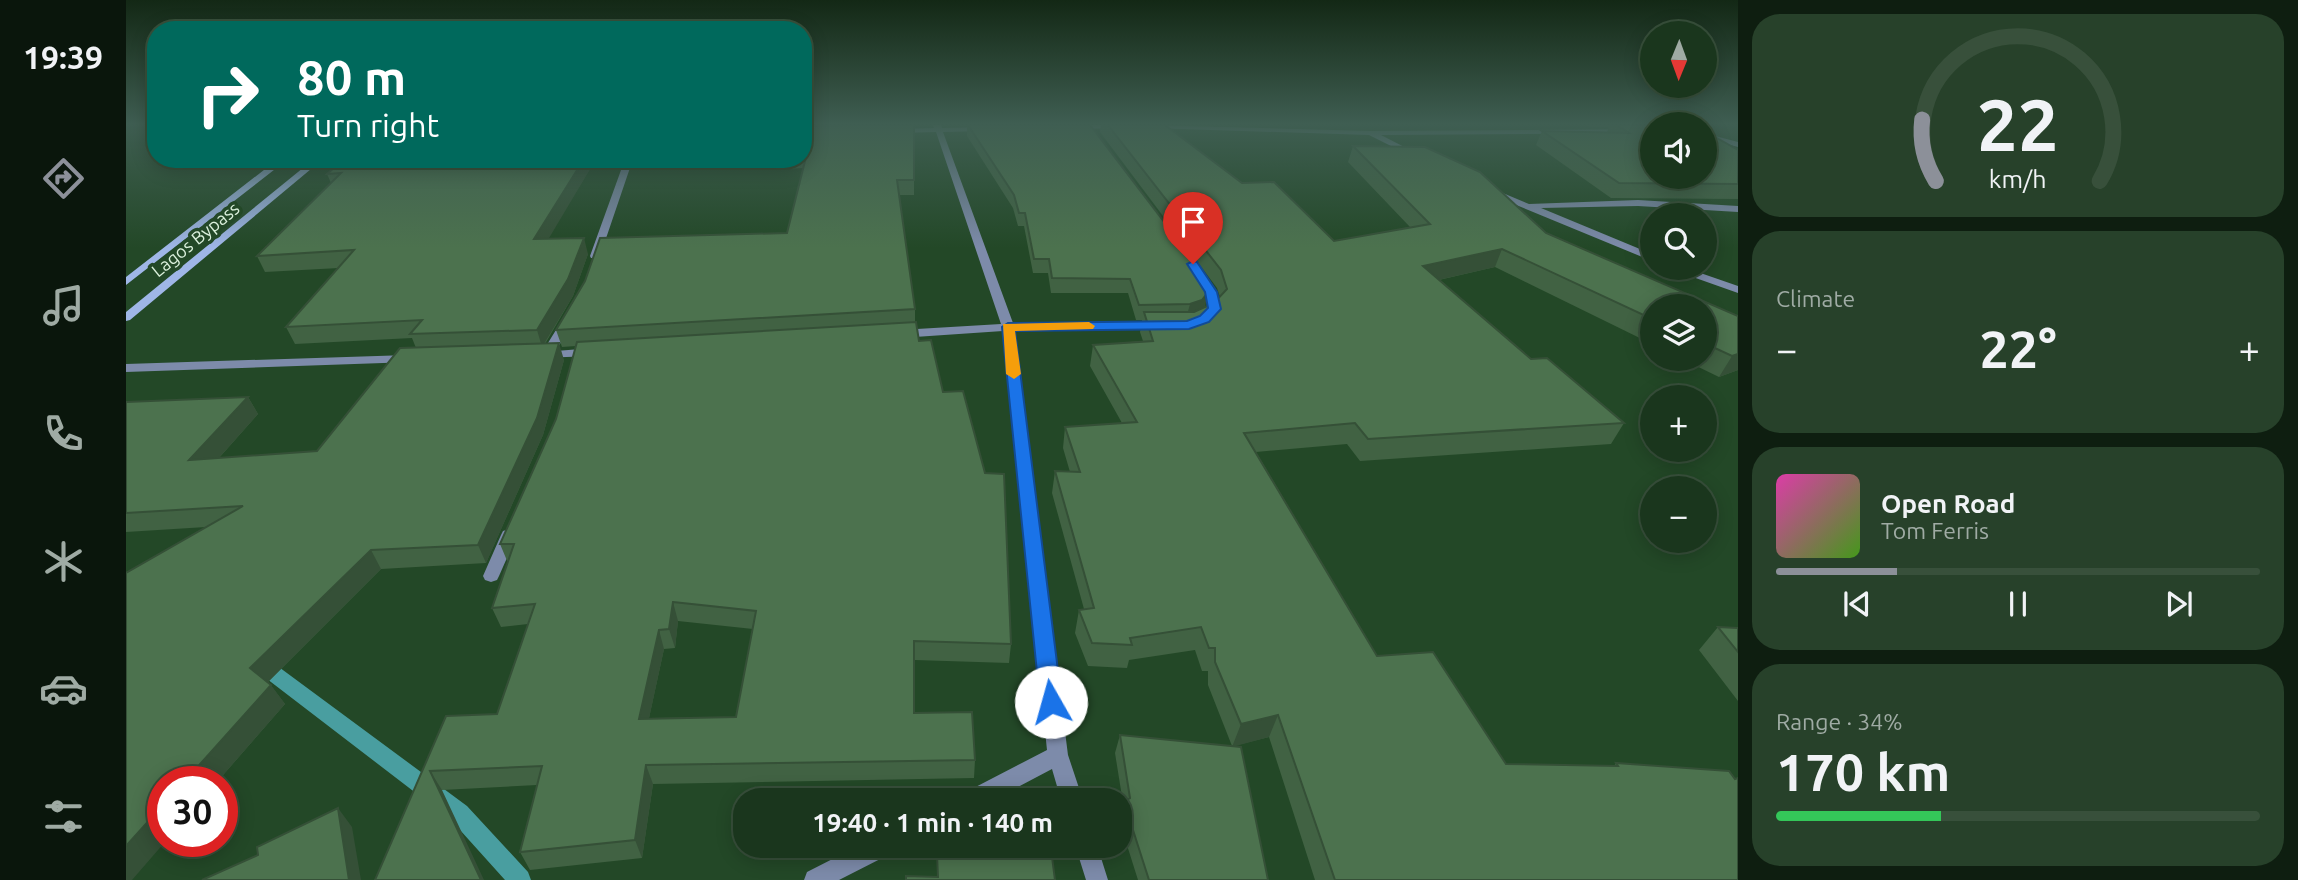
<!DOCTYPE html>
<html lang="en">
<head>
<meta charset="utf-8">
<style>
	:root { --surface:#1a361d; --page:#27412a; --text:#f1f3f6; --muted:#9faba4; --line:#38503b; --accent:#8c9099 }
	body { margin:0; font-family:Ubuntu,sans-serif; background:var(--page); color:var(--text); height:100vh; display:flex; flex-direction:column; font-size:26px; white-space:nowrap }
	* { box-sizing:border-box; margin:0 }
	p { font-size:23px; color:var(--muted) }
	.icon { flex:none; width:38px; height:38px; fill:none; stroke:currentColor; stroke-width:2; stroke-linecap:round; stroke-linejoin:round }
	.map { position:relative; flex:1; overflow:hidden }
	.side { display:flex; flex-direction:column; gap:14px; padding:14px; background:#0e1e10; width:560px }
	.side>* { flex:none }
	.banner { position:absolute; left:21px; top:21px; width:665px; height:147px; border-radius:28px; box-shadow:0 4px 18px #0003,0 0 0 2px var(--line); background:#00695c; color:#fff; overflow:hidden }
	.needle { width:46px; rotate:181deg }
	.buttons { position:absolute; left:1514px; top:21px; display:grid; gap:14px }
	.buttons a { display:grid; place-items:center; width:77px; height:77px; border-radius:50%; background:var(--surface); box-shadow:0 4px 18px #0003,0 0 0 2px var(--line); font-size:35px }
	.speed { position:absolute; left:21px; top:766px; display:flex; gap:14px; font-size:35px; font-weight:700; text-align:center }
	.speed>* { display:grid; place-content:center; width:91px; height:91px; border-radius:50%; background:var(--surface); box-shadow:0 4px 18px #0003,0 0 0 2px var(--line); line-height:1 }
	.speed .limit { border:10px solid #d22; background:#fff; color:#111 }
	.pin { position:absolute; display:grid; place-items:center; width:60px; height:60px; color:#fff; margin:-72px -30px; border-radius:50% 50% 50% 0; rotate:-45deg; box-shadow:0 0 7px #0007 }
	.pin .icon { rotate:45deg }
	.me { position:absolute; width:77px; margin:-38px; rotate:353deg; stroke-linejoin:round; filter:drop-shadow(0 0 5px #0008) }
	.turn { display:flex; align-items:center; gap:24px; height:147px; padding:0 35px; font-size:32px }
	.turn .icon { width:91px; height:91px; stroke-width:2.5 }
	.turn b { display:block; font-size:49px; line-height:60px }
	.big { font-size:52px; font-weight:700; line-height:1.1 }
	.side .card { flex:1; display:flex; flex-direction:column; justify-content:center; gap:10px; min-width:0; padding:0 24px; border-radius:28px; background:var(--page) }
	.side .dial { align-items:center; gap:0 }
	.dial svg { height:182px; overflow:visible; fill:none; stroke:var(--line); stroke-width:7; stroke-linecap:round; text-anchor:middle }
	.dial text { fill:var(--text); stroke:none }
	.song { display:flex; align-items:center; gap:21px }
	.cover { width:84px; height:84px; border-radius:10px; background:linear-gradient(135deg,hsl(320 70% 55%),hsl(100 70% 35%)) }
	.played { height:7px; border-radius:4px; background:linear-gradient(90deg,var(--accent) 25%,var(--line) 25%) }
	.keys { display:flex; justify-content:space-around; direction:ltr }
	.heat { display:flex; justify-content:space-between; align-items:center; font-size:38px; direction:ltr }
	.charge { height:10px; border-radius:5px; background:linear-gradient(90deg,#34c759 34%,var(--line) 0) }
	.trip { position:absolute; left:607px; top:788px; width:399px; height:70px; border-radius:28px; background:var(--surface); box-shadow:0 4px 18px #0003,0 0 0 2px var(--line); font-weight:700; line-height:70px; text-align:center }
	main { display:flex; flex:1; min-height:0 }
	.dock { display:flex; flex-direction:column; width:126px; justify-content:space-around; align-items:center; background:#0a160c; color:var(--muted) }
	.dock .icon { width:49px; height:49px }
	.dock .selected { color:var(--accent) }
	.dock b { font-size:32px; color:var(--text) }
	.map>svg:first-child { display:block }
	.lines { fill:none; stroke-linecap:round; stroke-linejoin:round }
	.stream { fill:#499ea0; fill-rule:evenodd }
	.street { fill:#7d8baa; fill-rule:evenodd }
	.secondary { fill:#9fb6e7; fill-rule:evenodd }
	.wall { fill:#416243; fill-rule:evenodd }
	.shaded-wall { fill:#355037 }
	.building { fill:#4c724e; stroke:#355037; stroke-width:2; fill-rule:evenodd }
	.route { fill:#1a73e8; stroke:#114b97; stroke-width:2 }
	.slow { fill:#f59e0b }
	.labels { text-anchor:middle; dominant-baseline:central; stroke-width:7; stroke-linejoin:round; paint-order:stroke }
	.far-street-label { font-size:18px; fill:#dbf0dc; stroke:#234827 }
</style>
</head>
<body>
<main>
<nav class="dock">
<b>19:39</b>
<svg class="icon selected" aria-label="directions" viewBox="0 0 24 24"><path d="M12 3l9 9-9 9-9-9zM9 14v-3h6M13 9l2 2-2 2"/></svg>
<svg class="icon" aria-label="music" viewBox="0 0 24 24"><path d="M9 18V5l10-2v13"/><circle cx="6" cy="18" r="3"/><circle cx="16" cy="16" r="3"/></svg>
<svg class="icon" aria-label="phone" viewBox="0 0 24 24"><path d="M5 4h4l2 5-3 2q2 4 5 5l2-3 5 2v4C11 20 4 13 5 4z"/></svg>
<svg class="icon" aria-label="climate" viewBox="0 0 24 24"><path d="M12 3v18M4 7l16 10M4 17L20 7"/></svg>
<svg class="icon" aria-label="car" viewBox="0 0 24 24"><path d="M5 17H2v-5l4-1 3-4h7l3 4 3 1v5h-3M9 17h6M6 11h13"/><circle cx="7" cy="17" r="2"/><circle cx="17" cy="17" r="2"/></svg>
<svg class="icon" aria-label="filters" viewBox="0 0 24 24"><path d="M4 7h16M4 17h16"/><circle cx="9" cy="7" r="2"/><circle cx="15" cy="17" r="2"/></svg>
</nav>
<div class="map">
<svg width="1612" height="880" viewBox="0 0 1612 880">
	<rect width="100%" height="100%" fill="#234827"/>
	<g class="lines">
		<path class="stream" d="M 135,656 L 142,659 L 341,806 L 402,872 L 405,880 L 379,880 L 325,820 L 128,669 L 126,664 L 128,659 Z"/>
		<path class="street" d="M 807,125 L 815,125 L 816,128 L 858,127 L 862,129 L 858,131 L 817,132 L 887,323 L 1034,321 L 1040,325 L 1034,329 L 888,330 L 942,755 L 957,800 L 935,800 L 926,769 L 867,800 L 835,800 L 838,793 L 921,750 L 877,331 L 774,338 L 768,334 L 774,330 L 875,324 L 810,132 L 770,133 L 766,131 L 770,129 L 808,128 Z
			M 945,125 L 997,125 L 998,126 L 994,128 L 948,129 L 945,129 Z
			M 1022,125 L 1244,131 L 1526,129 L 1526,133 L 1255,135 L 1290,153 L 1290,157 L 1287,157 L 1243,135 L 1025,128 Z
			M 1578,133 L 1612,142 L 1612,147 L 1578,138 Z
			M 499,159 L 507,159 L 474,256 L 473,258 L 465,258 L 464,256 Z
			M 1366,191 L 1372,191 L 1403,204 L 1512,200 L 1612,206 L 1612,212 L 1512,206 L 1415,208 L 1526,254 L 1526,261 L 1366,195 Z
			M 1546,268 L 1560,268 L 1612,286 L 1612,293 L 1547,270 Z
			M 1072,269 L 1076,270 L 1091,292 L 1094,309 L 1084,319 L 1080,320 L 1074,317 L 1082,308 L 1079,292 L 1067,272 Z
			M 442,316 L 448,319 L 430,351 L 467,348 L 473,352 L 467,356 L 414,358 L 412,355 L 417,351 L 438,317 Z
			M 282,355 L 288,359 L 286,362 L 0,372 L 0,364 Z
			M 383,529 L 389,531 L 391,535 L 373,576 L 371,580 L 365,582 L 359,580 L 357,576 L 375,535 L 377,531 Z
			M 734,845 L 769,845 L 766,853 L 713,880 L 678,880 L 681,872 Z
			M 949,845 L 971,845 L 982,880 L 960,880 Z"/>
		<path class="secondary" d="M 152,159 L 162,159 L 0,285 L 0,277 Z
			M 188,159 L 197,159 L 4,320 L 0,321 L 0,312 Z"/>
	</g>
	<path class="wall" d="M 677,125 L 788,125 L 788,195 L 773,195 L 789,309 L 789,322 L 793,341 L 817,392 L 885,644 L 883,663 L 789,660 L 788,713 L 849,760 L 848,778 L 527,784 L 516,858 L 404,870 L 394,852 L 411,785 L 316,790 L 249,880 L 320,716 L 371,714 L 402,624 L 375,627 L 366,608 L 382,563 L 374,544 L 430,419 L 450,346 L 436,347 L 430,330 L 661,233 L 678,168 L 657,169 L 656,163 L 561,167 L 559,159 L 677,159 ZM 552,621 L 627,629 L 610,717 L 523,718 L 538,649 L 549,648 Z
		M 834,125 L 964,125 L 1079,307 L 1088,303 L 1094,297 L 1091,288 L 974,132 L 975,125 L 1039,125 L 1116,183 L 1208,241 L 1284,227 L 1222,162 L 1227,146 L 1420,233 L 1612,316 L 1612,370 L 1593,377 L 1556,359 L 1578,359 L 1578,306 L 1526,306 L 1526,344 L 1369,267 L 1313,280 L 1405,359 L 1498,423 L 1485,444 L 1234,461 L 1221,444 L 1130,452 L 1251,656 L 1380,764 L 1488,766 L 1490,763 L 1612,880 L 1189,880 L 1143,737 L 1107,746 L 1142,880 L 1012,880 L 994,823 L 994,817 L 997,803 L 989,753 L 994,735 L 1106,746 L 1082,685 L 1082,671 L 1076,671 L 1069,650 L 1003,660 L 1001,668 L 962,666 L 949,633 L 953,610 L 958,609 L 926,493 L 929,471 L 944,472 L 937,448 L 939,427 L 996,423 L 964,366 L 967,345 L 1017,341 L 1014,332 L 1016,320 L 1010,320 L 1002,293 L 925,293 L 922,273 L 907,273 L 898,226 L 892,226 L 887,208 L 841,136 L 841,126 Z
		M 1460,125 L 1526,125 L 1612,150 L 1612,199 L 1485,198 L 1410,145 L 1416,131 L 1481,132 L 1483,127 L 1464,127 Z
		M 218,159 L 470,159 L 422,238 L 462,254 L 447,296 L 419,344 L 438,360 L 417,435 L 360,563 L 255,569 L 142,682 L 159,704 L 91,782 L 37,782 L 80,527 L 0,532 L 0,402 L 122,397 L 132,414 L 93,458 L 191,451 L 290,348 L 286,338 L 169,344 L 160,327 L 213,268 L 139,272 L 131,256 L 205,183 L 201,174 Z
		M 1592,627 L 1612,628 L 1612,701 L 1573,650 Z"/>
	<path class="shaded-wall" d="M 458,159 L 470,159 L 413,255 L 408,239 Z
		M 458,238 L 462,254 L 447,296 L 416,347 L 411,330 Z
		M 1376,249 L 1369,267 L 1290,285 L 1297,266 Z
		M 1082,292 L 1079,307 L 1060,319 L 1064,304 Z
		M 433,343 L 438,360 L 417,435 L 360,563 L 352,545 Z
		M 1612,354 L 1612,370 L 1593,377 L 1606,356 Z
		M 122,397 L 132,414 L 75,478 L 63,460 Z
		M 245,550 L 255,569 L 138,686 L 124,668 Z
		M 547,602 L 552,621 L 549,648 L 543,629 Z
		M 533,630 L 538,649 L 519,737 L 513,719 Z
		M 145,685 L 159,704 L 91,782 L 58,782 Z
		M 1152,715 L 1143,737 L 1106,747 L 1115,724 Z
		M 520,765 L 527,784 L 516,858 L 509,840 Z
		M 304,771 L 316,790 L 358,880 L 355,880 Z
		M 37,805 L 37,842 L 39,842 L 6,880 L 0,880 L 0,846 Z
		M 212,808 L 226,827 L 235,880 L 223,880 Z"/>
	<path class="building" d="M 737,125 L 788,125 L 788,180 L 771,180 L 789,309 L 430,330 L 459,281 L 474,238 L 661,233 L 681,153 L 677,154 L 677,126 Z
		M 842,125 L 964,125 L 1081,278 L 1082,292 L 1076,300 L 1064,304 L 1013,305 L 1004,279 L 926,278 L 923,259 L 908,259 L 899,213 L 893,213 L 888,195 Z
		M 982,125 L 1039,125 L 1116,183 L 1148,182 L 1208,241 L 1304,224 L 1227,146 L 1299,147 L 1354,172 L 1420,233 L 1612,316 L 1612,354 L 1606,356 L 1578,343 L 1578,306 L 1526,306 L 1526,319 L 1376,249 L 1297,266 L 1405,359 L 1421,358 L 1498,423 L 1242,439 L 1229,423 L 1118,433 L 1251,656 L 1307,652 L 1380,764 L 1492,766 L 1490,763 L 1603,771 L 1609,779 L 1612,778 L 1612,880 L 1209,880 L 1152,715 L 1115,724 L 1089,662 L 1089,648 L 1083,648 L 1075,627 L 1004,638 L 1006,645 L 966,643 L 953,610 L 968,608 L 929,471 L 954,472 L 939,427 L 1011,422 L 967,345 L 1027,341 L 1018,312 L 1068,312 L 1088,303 L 1101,289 L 1095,270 Z
		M 1490,125 L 1526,125 L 1526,177 L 1578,177 L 1578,131 L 1612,150 L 1612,184 L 1493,183 L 1416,131 L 1503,133 Z
		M 218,159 L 458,159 L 408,239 L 458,238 L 442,279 L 411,330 L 284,334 L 296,320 L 160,327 L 228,250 L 131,256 L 215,173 L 201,174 Z
		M 790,322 L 793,341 L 805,340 L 817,392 L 837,391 L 859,473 L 878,474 L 885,644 L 788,641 L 788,713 L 846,712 L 849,760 L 520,765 L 509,840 L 394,852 L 416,766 L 304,771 L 355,880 L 249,880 L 320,716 L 371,714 L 409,604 L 366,608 L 388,544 L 374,544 L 430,419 L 451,342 ZM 547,602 L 630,611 L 610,717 L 513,719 L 533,630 L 543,629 Z
		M 433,343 L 411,418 L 352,545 L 245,550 L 124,668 L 145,685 L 58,782 L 37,782 L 37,805 L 0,846 L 0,573 L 117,506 L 0,513 L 0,402 L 122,397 L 63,460 L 191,451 L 274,348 Z
		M 1592,627 L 1612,628 L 1612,652 Z
		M 994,735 L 1115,747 L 1142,880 L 1023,880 L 998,802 L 1004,798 Z
		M 212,808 L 223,880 L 76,880 L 132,855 L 131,847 Z
		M 854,849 L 925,849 L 929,880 L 780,880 L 780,876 L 812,877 L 811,855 L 855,854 Z"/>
	<linearGradient id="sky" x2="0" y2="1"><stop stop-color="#132815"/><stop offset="0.5" stop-color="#3f5e52"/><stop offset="1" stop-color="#3f5e52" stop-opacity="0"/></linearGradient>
	<rect width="1612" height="248" fill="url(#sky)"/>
	<path class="route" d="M 1067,261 L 1071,262 L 1091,292 L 1095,309 L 1083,322 L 1063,329 L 889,331 L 936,702 L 933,708 L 925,711 L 918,708 L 914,702 L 876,327 L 882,323 L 1061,321 L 1074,316 L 1082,308 L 1079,292 L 1061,264 Z"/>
	<path class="slow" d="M 963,322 L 969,326 L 967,329 L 889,331 L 895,374 L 888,379 L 880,374 L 877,324 Z"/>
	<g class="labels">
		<g class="far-street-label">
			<text transform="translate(69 239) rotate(-39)">Lagos Bypass</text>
		</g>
	</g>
</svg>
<div class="buttons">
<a><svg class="needle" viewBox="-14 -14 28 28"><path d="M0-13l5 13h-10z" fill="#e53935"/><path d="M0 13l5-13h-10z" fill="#9faba4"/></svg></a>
<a><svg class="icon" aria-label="sound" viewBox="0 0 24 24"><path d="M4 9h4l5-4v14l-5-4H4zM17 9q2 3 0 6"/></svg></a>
<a><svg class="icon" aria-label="search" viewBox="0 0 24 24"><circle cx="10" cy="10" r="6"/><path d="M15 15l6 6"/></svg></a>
<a><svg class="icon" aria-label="layers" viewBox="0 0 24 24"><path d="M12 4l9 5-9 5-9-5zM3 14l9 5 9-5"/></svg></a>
<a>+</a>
<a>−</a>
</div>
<div class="speed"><div class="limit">30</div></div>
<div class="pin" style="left:1067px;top:264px;background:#d93025"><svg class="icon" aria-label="arrive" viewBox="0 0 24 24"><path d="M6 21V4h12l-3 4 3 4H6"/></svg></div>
<svg class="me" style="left:925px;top:702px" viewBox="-20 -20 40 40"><circle r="19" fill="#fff"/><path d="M0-13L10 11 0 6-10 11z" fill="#1a73e8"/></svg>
<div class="trip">19:40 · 1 min · 140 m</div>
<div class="banner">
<div class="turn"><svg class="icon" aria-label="right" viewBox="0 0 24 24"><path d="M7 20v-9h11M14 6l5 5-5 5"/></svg><div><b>80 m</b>Turn right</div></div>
</div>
</div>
<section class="side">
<div class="card dial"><svg viewBox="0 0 100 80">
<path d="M14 69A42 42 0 1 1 86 69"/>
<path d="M14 69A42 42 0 0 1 8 42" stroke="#8c9099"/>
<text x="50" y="56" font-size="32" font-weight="700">22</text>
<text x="50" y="72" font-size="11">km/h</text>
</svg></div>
<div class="card"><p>Climate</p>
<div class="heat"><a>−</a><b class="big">22°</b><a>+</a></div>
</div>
<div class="card">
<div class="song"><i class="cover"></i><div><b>Open Road</b><p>Tom Ferris</p></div></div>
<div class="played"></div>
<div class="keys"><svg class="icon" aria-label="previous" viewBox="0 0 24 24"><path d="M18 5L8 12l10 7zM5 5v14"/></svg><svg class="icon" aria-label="pause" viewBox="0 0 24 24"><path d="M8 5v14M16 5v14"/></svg><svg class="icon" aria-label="next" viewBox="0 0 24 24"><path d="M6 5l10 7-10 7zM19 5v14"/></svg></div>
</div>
<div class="card"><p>Range · 34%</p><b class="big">170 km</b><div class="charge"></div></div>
</section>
</main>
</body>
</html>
